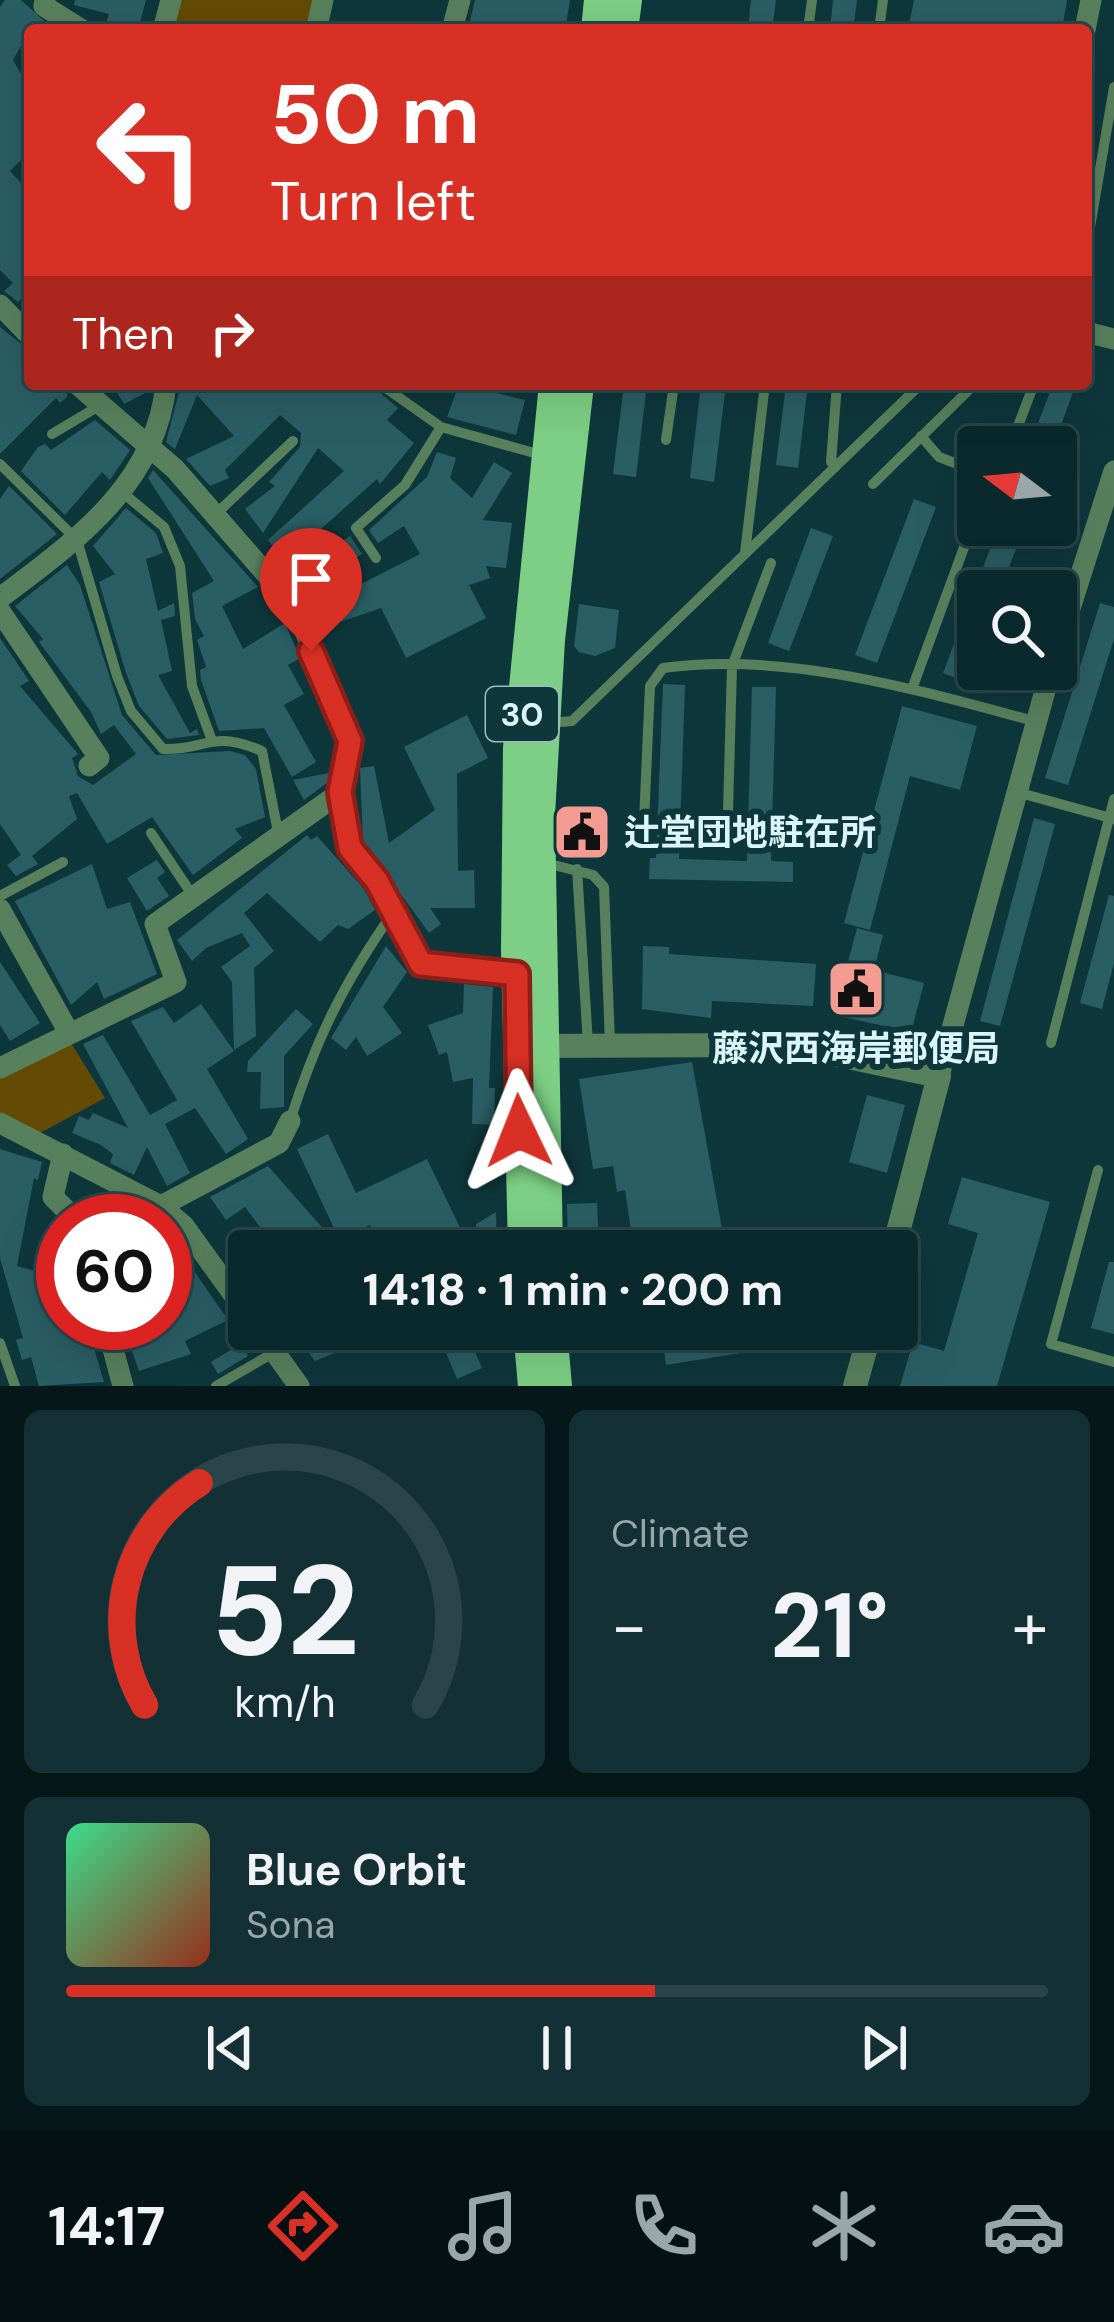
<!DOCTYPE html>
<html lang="en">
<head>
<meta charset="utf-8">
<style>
	:root { --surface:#0a292d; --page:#133135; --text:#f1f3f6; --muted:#99a6aa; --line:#2a4549; --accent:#d93025 }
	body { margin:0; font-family:"DM Sans","Noto Sans JP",sans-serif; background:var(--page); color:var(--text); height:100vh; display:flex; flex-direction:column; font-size:45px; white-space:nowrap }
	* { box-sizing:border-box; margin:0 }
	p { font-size:39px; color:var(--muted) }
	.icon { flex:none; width:66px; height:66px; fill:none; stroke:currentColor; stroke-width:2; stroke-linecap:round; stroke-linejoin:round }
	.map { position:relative; height:1386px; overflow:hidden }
	.drawer { display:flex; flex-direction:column; gap:24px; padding:24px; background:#061719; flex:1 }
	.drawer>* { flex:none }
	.banner { position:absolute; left:24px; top:24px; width:1068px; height:366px; border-radius:12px; box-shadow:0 12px 48px #0002,0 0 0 3px var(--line); background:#d93025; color:#fff; overflow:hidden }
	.needle { width:78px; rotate:286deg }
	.fabs { position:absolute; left:957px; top:426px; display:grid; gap:24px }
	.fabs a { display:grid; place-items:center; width:120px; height:120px; border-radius:12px; background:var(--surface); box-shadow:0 12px 48px #0002,0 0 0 3px var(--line); font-size:60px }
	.speed { position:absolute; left:36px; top:1194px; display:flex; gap:24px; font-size:60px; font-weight:700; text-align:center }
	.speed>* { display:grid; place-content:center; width:156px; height:156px; border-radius:50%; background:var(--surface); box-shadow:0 12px 48px #0002,0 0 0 3px var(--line); line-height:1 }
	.speed .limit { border:18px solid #d22; background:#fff; color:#111 }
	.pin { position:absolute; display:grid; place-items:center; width:102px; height:102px; color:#fff; margin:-123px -51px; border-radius:50% 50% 50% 0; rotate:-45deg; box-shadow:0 0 12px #0007 }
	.pin .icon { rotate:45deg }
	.me { position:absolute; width:132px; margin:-66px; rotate:358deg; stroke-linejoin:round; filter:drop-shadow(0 0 9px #0008) }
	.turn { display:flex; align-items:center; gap:42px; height:252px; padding:0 48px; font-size:54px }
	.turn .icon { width:156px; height:156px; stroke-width:2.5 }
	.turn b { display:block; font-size:84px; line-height:102px }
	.then { display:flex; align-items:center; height:114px; padding:0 48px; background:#0003; gap:24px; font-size:45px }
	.big { font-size:90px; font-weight:800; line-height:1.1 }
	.drawer .widget { flex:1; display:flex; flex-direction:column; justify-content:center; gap:18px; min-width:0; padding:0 42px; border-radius:18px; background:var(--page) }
	.drawer .dial { align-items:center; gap:0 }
	.dial svg { height:312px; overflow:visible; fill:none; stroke:var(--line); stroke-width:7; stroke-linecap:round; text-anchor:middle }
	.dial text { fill:var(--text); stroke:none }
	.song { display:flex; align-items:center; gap:36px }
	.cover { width:144px; height:144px; border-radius:18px; background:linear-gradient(135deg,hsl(150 70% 55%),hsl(10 70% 35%)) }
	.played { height:12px; border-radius:6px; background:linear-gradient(90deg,var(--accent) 60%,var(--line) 60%) }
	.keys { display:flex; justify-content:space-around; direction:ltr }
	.heat { display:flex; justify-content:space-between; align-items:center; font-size:66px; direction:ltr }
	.drawer .tiles { flex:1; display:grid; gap:24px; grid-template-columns:1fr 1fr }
	.widget:last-child { grid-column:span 2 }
	.trip { position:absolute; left:228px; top:1230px; width:690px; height:120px; border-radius:12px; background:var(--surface); box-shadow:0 12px 48px #0002,0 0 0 3px var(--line); font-weight:800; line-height:120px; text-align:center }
	.menu { display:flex; height:192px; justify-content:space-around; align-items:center; background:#041012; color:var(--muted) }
	.menu .icon { width:84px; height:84px }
	.menu .active { color:var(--accent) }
	.menu b { font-size:54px; color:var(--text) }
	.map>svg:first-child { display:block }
	.green { fill:#634b04 }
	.building { fill:#2a5e65 }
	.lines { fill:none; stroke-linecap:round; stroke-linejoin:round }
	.service { stroke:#59805c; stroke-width:10 }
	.minor { stroke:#59805c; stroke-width:21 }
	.tertiary { stroke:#59805c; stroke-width:24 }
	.primary { stroke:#7ccf84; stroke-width:30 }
	.route-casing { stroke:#8d1f18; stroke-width:30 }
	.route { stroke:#d93025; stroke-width:21 }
	.labels { text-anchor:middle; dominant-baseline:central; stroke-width:12; stroke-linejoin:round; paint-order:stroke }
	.shield { fill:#0e373c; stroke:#9ebcc0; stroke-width:3 }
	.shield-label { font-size:33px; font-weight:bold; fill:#dbf5f9 }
	.poi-label { font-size:36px; font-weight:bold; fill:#dbf5f9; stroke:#0e373c; text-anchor:start }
</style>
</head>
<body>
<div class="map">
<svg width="1114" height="1386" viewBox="0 0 1114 1386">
	<rect width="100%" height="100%" fill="#0e373c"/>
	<path class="green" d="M 178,0 L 317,0 L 309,30 L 170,30 Z
		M 68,1038 L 105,1098 L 38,1134 L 0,1116 L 0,1076 Z"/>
	<path class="building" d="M 5,0 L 21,0 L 54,30 L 30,30 L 13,60 L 30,90 L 30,151 L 10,171 L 30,193 L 30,301 L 25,296 L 18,302 L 4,291 L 13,283 L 0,270 L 0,7 Z
		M 75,0 L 146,0 L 138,30 L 104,30 L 109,14 L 74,5 Z
		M 475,0 L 570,0 L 565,30 L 470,21 Z
		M 751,0 L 776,0 L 772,30 L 748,30 Z
		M 833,0 L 857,0 L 853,30 L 830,30 Z
		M 914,0 L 1067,0 L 1062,30 L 940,30 L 909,25 Z
		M 0,327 L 30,351 L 30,384 L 62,384 L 68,396 L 60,403 L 56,398 L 0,454 Z
		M 112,384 L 151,384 L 149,391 L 124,404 Z
		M 181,384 L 370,384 L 398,408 L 387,420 L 414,443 L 380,484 L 377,479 L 284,562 L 268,540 L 344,471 L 318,448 L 263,533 L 245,509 L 275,486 L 269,482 L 300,447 L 301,433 L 280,415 L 225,470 L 229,478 L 210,486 L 186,459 L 234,436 L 197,395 L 175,449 L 166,442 Z
		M 459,384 L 525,400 L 516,435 L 447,417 Z
		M 624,384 L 647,384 L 636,477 L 613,474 Z
		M 701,384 L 726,384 L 714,482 L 690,478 Z
		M 786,384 L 808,384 L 798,468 L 776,465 Z
		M 1053,384 L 1076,384 L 1053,447 L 1029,447 Z
		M 95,420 L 130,450 L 110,480 L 102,472 L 65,515 L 21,471 L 38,447 L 45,444 L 51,450 Z
		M 437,452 L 456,458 L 450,478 L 472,498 L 494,462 L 512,473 L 483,520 L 512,523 L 506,568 L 486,566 L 490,578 L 469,585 L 486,618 L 406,658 L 381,608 L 320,629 L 312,609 L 420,554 L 404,526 L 378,543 L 369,530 L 427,477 Z
		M 153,470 L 258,587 L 222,606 L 243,649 L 285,623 L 300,658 L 288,665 L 304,694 L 284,705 L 316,762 L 292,777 L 264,728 L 219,731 L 201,680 L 200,670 L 206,667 L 197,640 L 204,636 L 195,619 L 192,593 L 214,581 L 148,478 Z
		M 9,486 L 57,534 L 0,579 L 0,499 Z
		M 914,499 L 936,507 L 877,663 L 855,655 Z
		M 126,508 L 156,533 L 163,553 L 146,559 L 158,611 L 174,603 L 175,616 L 161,620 L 172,671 L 158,675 L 190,733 L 197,729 L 199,735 L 167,739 L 139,706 L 126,673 L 99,582 L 115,574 L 93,546 Z
		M 999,525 L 1024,528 L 1000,591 L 978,591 L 978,651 L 966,682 L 943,673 Z
		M 811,528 L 833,536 L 789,651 L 768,643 Z
		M 350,536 L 362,554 L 305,590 L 291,572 Z
		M 67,565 L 80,585 L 122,715 L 156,755 L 230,751 L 245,755 L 256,769 L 265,817 L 235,829 L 242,838 L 193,875 L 152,817 L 107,844 L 77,793 L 69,796 L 77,819 L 32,856 L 38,864 L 16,876 L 7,865 L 21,855 L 0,824 L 0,638 L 29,681 L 20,686 L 78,754 L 72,758 L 78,776 L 93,785 L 136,754 L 114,725 L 101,734 L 91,712 L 39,642 L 43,639 L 15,606 Z
		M 1100,603 L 1114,607 L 1114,639 L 1068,785 L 1045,778 Z
		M 579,604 L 619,610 L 615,648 L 595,656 L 579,652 L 574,646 Z
		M 663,684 L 685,685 L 679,859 L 747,861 L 752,687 L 776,687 L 771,861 L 793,862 L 793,882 L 649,879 L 650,858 L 656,858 Z
		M 902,706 L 977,726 L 960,790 L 910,776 L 870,930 L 844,923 Z
		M 467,715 L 488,758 L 457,774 L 458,871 L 474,870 L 475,908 L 430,908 L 441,924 L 429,933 L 363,842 L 360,768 L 374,766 L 389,843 L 435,810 L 404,747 Z
		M 329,773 L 327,783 L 304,800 L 293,780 Z
		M 1034,818 L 1055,824 L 1000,1026 L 980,1021 Z
		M 307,835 L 311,840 L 317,836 L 364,889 L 375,910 L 348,929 L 338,925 L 320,942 L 267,893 L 244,913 L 274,951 L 254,968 L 256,1036 L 234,1050 L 232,982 L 221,967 L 250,946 L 242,933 L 206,948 L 192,961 L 177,940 Z
		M 157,860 L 165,872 L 157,878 L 169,896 L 147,911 L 127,878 Z
		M 92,864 L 107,909 L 130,902 L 157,974 L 104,999 L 97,982 L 71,1005 L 15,901 Z
		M 1109,895 L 1114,896 L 1114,963 L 1102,1009 L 1080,1003 Z
		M 857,928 L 883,935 L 874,970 L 924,983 L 911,1032 L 834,1015 Z
		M 386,946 L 407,972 L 383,1007 L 402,1033 L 367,1056 L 356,1037 L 346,1050 L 331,1038 Z
		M 643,946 L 669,947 L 669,954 L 816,964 L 813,1006 L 712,1001 L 711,1018 L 642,1009 Z
		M 0,962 L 40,1023 L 10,1041 L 0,1025 Z
		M 464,984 L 493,987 L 489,1088 L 495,1088 L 494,1125 L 472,1124 L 473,1078 L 453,1082 L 447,1052 L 439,1055 L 428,1025 L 463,1013 Z
		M 201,1004 L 234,1051 L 207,1069 L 248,1139 L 226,1154 L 195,1108 L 165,1124 L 190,1173 L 167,1186 L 147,1147 L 134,1175 L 110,1163 L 113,1154 L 101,1145 L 72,1133 L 79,1116 L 89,1120 L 93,1113 L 128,1128 L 83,1044 L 103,1035 L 150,1115 L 177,1100 L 131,1021 L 163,1007 L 174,1023 Z
		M 296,1009 L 313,1024 L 284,1056 L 284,1107 L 260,1109 L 261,1072 L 247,1072 L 248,1061 Z
		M 692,1062 L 726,1251 L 634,1251 L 625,1190 L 617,1192 L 613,1166 L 593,1169 L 579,1079 Z
		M 867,1095 L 905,1105 L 887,1173 L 849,1162 Z
		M 328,1134 L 356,1193 L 427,1159 L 463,1234 L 422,1251 L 388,1251 L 370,1225 L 339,1239 L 297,1149 Z
		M 0,1149 L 42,1162 L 38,1180 L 34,1178 L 17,1266 L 35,1271 L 52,1223 L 63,1261 L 63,1323 L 88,1328 L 104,1382 L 39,1386 L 31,1357 L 22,1360 L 16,1340 L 23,1338 L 0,1258 Z
		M 268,1166 L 334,1241 L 337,1251 L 278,1251 L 245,1207 L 226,1220 L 210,1197 Z
		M 962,1177 L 1050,1202 L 997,1386 L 900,1386 L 913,1342 L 944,1351 L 978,1233 L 948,1224 Z
		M 597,1203 L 599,1248 L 568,1251 L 567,1204 Z
		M 496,1212 L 497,1251 L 476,1251 L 476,1224 Z
		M 165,1240 L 184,1277 L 194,1271 L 228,1320 L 185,1341 L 191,1354 L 139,1371 L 122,1323 L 165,1323 Z
		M 1109,1262 L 1114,1262 L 1114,1334 L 1091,1328 Z
		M 292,1329 L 317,1329 L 334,1353 L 315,1361 Z
		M 436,1329 L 465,1329 L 482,1368 L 457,1379 Z
		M 661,1329 L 737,1329 L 741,1353 L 666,1365 Z
		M 241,1344 L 248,1356 L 218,1374 L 211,1362 Z"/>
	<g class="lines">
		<path class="service" d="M 808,30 L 812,0
			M 879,30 L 883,0
			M 1086,251 L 1114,87
			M 380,384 L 441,427 L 545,456
			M 52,434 L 99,406
			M 921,436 L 939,457 L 978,472
			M 666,440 L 674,384
			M 1010,447 L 1034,384
			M 831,462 L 837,384
			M 0,464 L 77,540 L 117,676 L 131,711 L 163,749 C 209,750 210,729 262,751 L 278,832
			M 873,484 L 975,384
			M 123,493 L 164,527 L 180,566 L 192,686 L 211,738
			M 217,513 L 293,441
			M 745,553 L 765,384
			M 376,558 L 356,528 L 405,485 L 441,427
			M 912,689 L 977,512
			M 550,723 L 572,721 L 921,384
			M 1017,792 L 1114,819
			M 644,822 L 650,686 L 663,668 C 786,651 917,690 1034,721
			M 151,833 L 193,896
			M 727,847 L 732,666 L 771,563
			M 542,862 L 593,875 L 604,887 L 610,1044
			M 577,869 L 588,1044
			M 0,896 L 63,862
			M 1051,1043 L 1114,799
			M 290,1121 C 316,1039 343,984 392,914
			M 1098,1170 L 1051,1344 L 1114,1362
			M 0,1343 L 15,1386
			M 216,1386 L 275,1352"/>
		<path class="minor" d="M 45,0 L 44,6 L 82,30
			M 163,30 L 171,0
			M 316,30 L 323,0
			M 452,30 L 460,0
			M 1085,30 L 1091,0
			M 0,305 L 30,336
			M 1086,332 L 1114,339
			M 77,384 L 175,469 L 295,607 L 350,741 L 341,792 L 349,848 L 377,881 L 420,964 L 517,974
			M 0,598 C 74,542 156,485 166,384
			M 0,611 L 99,758 L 89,766
			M 1056,652 L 1114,471
			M 0,909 L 68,1031
			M 0,1068 L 176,982 L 155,924 L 341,792
			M 939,1076 L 1051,669
			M 0,1123 L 161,1206 L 184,1226 L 249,1316
			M 63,1154 L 53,1197 L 77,1221
			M 161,1206 L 279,1143 L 290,1121
			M 106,1323 L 123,1386
			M 258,1329 L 299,1386"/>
		<path class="tertiary" d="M 526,1046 L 790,1045 L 939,1076 L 893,1251
			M 855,1386 L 871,1329"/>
		<path class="primary" d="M 596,30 L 599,0
			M 623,30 L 627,0
			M 523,1251 L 516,951 L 518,748 L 554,384
			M 548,1251 L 540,815 L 550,640 L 579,384
			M 528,1329 L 533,1386
			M 552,1329 L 557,1386"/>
	</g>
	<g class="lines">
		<g class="route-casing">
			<path id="route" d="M 311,651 L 350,741 L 340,792 L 350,848 L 377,881 L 421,964 L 517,974 L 519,1131"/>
		</g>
		<use href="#route" class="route"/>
	</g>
	<defs>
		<g id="civic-square" transform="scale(3)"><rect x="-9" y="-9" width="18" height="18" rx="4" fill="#f59c92" stroke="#0e373c"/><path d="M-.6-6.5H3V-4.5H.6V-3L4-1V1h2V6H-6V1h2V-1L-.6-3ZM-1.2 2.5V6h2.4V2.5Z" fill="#111"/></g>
	</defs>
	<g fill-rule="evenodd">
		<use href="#civic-square" x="582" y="832"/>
		<use href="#civic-square" x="856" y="989"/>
	</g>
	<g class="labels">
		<rect class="shield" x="486" y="687" width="72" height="54" rx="9"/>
		<g class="shield-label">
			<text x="522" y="714">30</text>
		</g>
		<g class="poi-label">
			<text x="624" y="832">辻堂団地駐在所</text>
			<text x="856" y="1048" text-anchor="middle">藤沢西海岸郵便局</text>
		</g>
	</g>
</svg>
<div class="fabs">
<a><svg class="needle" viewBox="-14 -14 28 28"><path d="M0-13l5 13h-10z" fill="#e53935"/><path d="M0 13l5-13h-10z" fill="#99a6aa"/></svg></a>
<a><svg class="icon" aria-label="search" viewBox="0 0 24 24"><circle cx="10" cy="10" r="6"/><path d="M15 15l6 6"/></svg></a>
</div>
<div class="speed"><div class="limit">60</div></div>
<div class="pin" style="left:311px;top:651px;background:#d93025"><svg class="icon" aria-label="arrive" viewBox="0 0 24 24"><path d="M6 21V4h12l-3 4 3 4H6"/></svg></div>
<svg class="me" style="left:519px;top:1131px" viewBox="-20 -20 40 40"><path d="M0-17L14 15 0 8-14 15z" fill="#d93025" stroke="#fff" stroke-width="4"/></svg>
<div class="trip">14:18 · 1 min · 200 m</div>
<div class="banner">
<div class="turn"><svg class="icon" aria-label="left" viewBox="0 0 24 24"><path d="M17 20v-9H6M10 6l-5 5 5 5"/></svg><div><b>50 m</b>Turn left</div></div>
<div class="then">Then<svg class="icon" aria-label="right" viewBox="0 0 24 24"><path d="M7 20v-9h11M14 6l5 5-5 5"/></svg></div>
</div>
</div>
<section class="drawer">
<div class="tiles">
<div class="widget dial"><svg viewBox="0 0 100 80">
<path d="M14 69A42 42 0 1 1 86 69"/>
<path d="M14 69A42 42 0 0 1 28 12" stroke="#d93025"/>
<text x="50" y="56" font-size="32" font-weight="700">52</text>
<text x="50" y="72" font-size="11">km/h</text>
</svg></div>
<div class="widget"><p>Climate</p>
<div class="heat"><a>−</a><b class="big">21°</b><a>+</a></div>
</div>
<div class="widget">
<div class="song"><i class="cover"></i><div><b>Blue Orbit</b><p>Sona</p></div></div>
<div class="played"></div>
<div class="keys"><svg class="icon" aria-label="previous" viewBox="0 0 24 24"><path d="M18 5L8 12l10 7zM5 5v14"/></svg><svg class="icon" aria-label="pause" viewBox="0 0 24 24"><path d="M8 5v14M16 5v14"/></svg><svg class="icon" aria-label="next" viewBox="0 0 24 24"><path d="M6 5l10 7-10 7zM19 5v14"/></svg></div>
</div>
</div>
</section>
<nav class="menu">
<b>14:17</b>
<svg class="icon active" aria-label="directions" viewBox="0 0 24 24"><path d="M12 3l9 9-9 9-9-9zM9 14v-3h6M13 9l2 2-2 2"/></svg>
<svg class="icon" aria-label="music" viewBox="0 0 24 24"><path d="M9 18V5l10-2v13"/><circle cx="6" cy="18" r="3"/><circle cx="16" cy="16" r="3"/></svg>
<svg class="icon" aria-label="phone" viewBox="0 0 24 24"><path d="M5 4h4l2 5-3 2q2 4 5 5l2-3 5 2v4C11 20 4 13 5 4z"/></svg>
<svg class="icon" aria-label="climate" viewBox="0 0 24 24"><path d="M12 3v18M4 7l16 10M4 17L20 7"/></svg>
<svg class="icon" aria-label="car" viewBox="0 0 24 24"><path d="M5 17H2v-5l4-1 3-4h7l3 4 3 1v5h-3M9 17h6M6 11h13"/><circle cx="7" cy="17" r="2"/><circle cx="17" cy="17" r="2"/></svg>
</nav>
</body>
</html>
